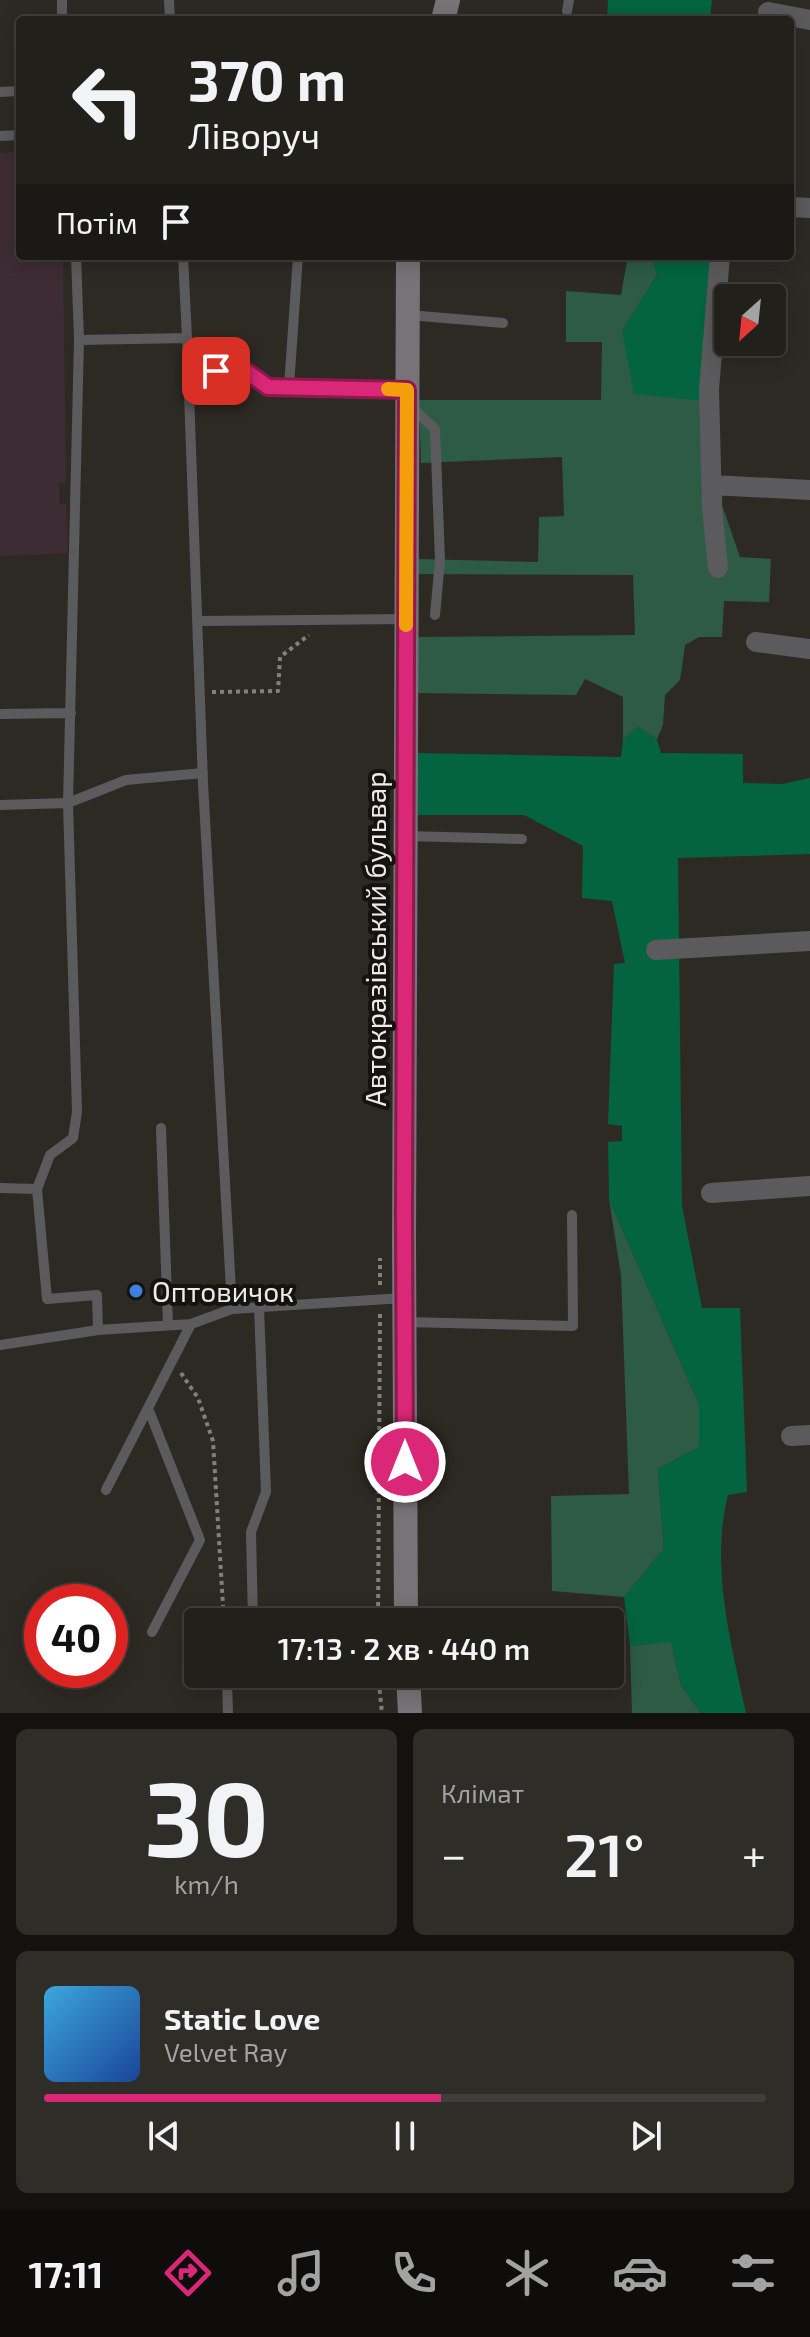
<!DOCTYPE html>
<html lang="uk">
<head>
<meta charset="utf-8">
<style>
	:root { --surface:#22201b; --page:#2e2d28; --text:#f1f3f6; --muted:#a2a3a3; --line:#3f3e3a; --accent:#db2777 }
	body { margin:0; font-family:"Exo 2",sans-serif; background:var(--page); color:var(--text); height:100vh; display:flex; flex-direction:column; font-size:30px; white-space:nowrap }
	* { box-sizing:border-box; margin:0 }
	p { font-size:26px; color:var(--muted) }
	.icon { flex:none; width:44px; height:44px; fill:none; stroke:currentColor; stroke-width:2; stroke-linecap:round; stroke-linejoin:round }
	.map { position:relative; height:1713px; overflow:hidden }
	.side { display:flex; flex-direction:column; gap:16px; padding:16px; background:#13120f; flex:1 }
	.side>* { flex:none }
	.hud { position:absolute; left:16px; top:16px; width:778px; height:244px; border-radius:8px; box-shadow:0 4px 20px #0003,0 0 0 2px var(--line); background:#22201b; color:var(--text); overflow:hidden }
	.needle { width:52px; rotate:207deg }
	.buttons { position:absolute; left:714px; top:284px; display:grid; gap:16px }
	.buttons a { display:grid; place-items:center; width:72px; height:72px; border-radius:8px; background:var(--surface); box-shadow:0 4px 20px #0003,0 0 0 2px var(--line); font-size:40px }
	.speed { position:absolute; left:24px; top:1584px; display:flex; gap:16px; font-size:40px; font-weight:700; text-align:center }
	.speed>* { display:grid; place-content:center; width:104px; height:104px; border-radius:50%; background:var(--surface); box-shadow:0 4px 20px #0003,0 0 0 2px var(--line); line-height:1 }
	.speed .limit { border:12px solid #d22; background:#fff; color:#111 }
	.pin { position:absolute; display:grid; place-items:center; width:68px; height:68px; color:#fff; margin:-34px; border-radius:16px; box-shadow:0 4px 12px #0006 }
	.me { position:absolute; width:88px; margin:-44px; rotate:0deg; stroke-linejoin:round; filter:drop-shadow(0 0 6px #0008) }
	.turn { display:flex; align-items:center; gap:28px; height:168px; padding:0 40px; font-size:36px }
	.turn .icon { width:104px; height:104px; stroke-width:2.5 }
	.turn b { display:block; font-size:56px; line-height:68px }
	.then { display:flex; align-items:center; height:76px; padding:0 40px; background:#0003; gap:16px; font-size:30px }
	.big { font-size:60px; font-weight:600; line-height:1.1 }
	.side .tile { flex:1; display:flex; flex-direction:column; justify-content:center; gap:12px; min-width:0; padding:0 28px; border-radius:12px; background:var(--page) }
	.side .dial { align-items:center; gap:0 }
	.dial b { font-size:104px; line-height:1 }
	.song { display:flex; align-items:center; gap:24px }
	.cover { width:96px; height:96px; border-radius:12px; background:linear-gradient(135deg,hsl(200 70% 55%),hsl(220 70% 35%)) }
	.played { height:8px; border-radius:4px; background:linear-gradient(90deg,var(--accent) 55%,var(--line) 55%) }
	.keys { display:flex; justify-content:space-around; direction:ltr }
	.heat { display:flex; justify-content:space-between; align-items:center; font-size:44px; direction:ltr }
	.side .tiles { flex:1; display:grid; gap:16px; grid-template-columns:1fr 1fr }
	.tile:last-child { grid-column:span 2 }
	.trip { position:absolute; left:184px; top:1608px; width:440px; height:80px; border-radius:8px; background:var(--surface); box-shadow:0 4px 20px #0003,0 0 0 2px var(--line); font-weight:600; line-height:80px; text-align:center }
	.tabs { display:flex; height:128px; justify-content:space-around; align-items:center; background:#0e0d0b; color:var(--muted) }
	.tabs .icon { width:56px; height:56px }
	.tabs .active { color:var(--accent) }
	.tabs b { font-size:36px; color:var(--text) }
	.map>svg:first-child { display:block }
	.commercial { fill:#3e2c34 }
	.green { fill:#2d5b45 }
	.forest { fill:#046442 }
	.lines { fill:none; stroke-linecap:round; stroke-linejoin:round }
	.path { stroke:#82807a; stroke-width:4; stroke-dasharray:4 4; stroke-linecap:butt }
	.lane { stroke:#5b5a5d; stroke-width:10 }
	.street { stroke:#5b5a5d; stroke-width:20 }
	.secondary { stroke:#767478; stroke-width:24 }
	.route-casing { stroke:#8e194d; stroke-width:20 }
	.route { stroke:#db2777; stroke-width:14 }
	.slow { stroke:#f59e0b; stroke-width:14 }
	.shop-dot { fill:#3f7fe0; stroke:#141310; stroke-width:3 }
	.labels { text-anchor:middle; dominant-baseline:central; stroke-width:8; stroke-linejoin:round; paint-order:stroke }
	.street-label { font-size:28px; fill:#edebe7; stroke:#141310 }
	.poi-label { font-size:28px; fill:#edebe7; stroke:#141310; text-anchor:start }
</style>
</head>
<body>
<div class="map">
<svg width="810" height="1713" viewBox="0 0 810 1713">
	<rect width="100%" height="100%" fill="#2d2a24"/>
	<path class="commercial" d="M 20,152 L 20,256 L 63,256 L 66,483 L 59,483 L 59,504 L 66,504 L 68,553 L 0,556 L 0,153 Z"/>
	<path class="green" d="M 628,256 L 653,256 L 657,275 L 622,331 L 716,402 L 715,477 L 723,478 L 722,505 L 740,557 L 771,559 L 769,602 L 724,601 L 722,637 L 699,637 L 685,645 L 680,680 L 665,695 L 663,725 L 657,739 L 638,727 L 623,740 L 623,697 L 585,679 L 576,695 L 416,693 L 415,637 L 635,635 L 633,575 L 418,574 L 417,559 L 538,562 L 539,517 L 564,516 L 562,457 L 421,463 L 419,400 L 601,400 L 602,342 L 566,342 L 566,291 L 621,295 Z
		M 609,1199 L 699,1404 L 699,1447 L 658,1469 L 664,1549 L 624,1597 L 552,1591 L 551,1496 L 629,1494 L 621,1276 Z
		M 671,1641 L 681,1685 L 701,1713 L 632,1713 L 630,1646 Z"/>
	<path class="forest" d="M 608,0 L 712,0 L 710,20 L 607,20 Z
		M 653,256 L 729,256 L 716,402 L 634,394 L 622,331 L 657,275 Z
		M 638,727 L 657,739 L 661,753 L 743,754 L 743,783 L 782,784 L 810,778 L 810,854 L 678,858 L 682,1206 L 702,1308 L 740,1308 L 747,1492 L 728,1495 C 710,1566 731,1643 746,1713 L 701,1713 L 681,1685 L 671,1642 L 630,1646 L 624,1597 L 664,1549 L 658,1469 L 699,1447 L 699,1404 L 609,1199 L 608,1142 L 622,1141 L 622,1126 L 608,1124 L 614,964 L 625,963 L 612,901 L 582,898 L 583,846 L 524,815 L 417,815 L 417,753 L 621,757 L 623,740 Z"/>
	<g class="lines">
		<path class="path" d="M 212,692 L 278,691 L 280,657 L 309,635
			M 380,1285 L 380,1258
			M 181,1373 L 198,1398 L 213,1441 L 224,1622
			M 378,1622 L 380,1314
			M 378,1674 L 382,1713"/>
		<path class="lane" d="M 62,0 L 62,20
			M 169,0 L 170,20
			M 567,11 L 569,0
			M 0,92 L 20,91
			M 0,136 L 20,135
			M 76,256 L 79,340 L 68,803 L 77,1112 L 73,1138 L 50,1155 L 37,1189 L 47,1299 L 97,1295 L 98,1330
			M 409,315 L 503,323
			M 187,338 L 203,783 L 232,1309 L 404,1298
			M 79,340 L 187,338 L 183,256
			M 188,372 L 243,369 L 268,387 L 407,390
			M 289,387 L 298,256
			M 411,407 L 435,429 L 440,560 L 435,615
			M 197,621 L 406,619
			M 0,714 L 71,713
			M 0,805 L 68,803 L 126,780 L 203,773
			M 407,836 L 522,839
			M 161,1128 L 168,1325
			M 0,1188 L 37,1189
			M 406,1322 L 573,1326 L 572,1215
			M 0,1345 L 98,1330 L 191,1324 L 232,1309
			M 148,1408 L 200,1540 L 152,1632
			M 106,1490 L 191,1324
			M 253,1622 L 251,1532 L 266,1492 L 259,1307
			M 227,1682 L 228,1713"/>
		<path class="street" d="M 768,12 L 810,20
			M 790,207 L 810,208
			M 711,485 L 810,490
			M 718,568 L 712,507 L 709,389 L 720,256
			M 756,642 L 810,649
			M 656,950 L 810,941
			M 711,1193 L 810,1186
			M 791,1436 L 810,1435"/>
		<path class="secondary" d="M 443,20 L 448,0
			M 406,1622 L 404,1242 L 408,256
			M 408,1674 L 410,1713"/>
	</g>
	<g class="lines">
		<g class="route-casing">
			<path id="route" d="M 216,371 L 243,369 L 268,387 L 407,390 L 404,1211 L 405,1462"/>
		</g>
		<use href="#route" class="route"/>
		<path class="slow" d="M 388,389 L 407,390 L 406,625"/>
	</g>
	<circle class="shop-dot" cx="136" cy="1291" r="8"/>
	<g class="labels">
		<g class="street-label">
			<text transform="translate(375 939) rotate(-90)">Автокразівський бульвар</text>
		</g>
		<g class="poi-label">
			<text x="152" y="1291">Оптовичок</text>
		</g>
	</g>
</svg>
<div class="buttons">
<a><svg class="needle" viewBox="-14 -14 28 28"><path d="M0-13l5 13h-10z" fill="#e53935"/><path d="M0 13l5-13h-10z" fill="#a2a3a3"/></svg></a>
</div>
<div class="speed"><div class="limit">40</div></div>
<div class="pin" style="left:216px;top:371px;background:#d93025"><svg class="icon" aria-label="arrive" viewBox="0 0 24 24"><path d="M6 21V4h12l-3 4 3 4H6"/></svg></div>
<svg class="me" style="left:405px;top:1462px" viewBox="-20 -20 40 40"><circle r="17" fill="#db2777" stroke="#fff" stroke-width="3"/><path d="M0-11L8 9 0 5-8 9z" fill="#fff"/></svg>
<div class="trip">17:13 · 2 хв · 440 m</div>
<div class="hud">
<div class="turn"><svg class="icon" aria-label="left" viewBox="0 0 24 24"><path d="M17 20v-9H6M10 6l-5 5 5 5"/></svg><div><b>370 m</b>Ліворуч</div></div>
<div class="then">Потім<svg class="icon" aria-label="arrive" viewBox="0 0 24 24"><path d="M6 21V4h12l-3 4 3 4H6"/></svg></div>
</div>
</div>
<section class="side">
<div class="tiles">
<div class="tile dial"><b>30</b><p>km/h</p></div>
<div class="tile"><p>Клімат</p>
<div class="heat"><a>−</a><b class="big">21°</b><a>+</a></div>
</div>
<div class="tile">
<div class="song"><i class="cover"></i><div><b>Static Love</b><p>Velvet Ray</p></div></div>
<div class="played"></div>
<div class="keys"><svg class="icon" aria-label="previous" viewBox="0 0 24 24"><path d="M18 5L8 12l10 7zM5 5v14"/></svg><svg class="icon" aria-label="pause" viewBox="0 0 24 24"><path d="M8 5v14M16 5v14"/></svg><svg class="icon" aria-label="next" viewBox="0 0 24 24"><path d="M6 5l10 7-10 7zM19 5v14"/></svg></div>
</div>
</div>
</section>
<nav class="tabs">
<b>17:11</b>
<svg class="icon active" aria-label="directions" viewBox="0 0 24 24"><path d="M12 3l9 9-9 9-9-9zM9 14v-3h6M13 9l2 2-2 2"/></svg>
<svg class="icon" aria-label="music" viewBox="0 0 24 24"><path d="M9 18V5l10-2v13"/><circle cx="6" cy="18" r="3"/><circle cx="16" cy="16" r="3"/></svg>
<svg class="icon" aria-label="phone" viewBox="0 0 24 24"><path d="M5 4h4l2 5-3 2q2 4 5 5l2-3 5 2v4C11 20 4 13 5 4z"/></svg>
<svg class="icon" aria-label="climate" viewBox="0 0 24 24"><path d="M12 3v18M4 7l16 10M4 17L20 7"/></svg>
<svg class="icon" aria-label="car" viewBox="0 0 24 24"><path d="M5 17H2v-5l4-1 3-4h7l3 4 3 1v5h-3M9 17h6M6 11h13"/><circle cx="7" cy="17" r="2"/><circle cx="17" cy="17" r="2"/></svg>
<svg class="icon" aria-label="filters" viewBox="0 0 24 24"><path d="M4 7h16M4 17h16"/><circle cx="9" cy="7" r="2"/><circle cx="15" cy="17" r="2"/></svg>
</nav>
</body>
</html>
